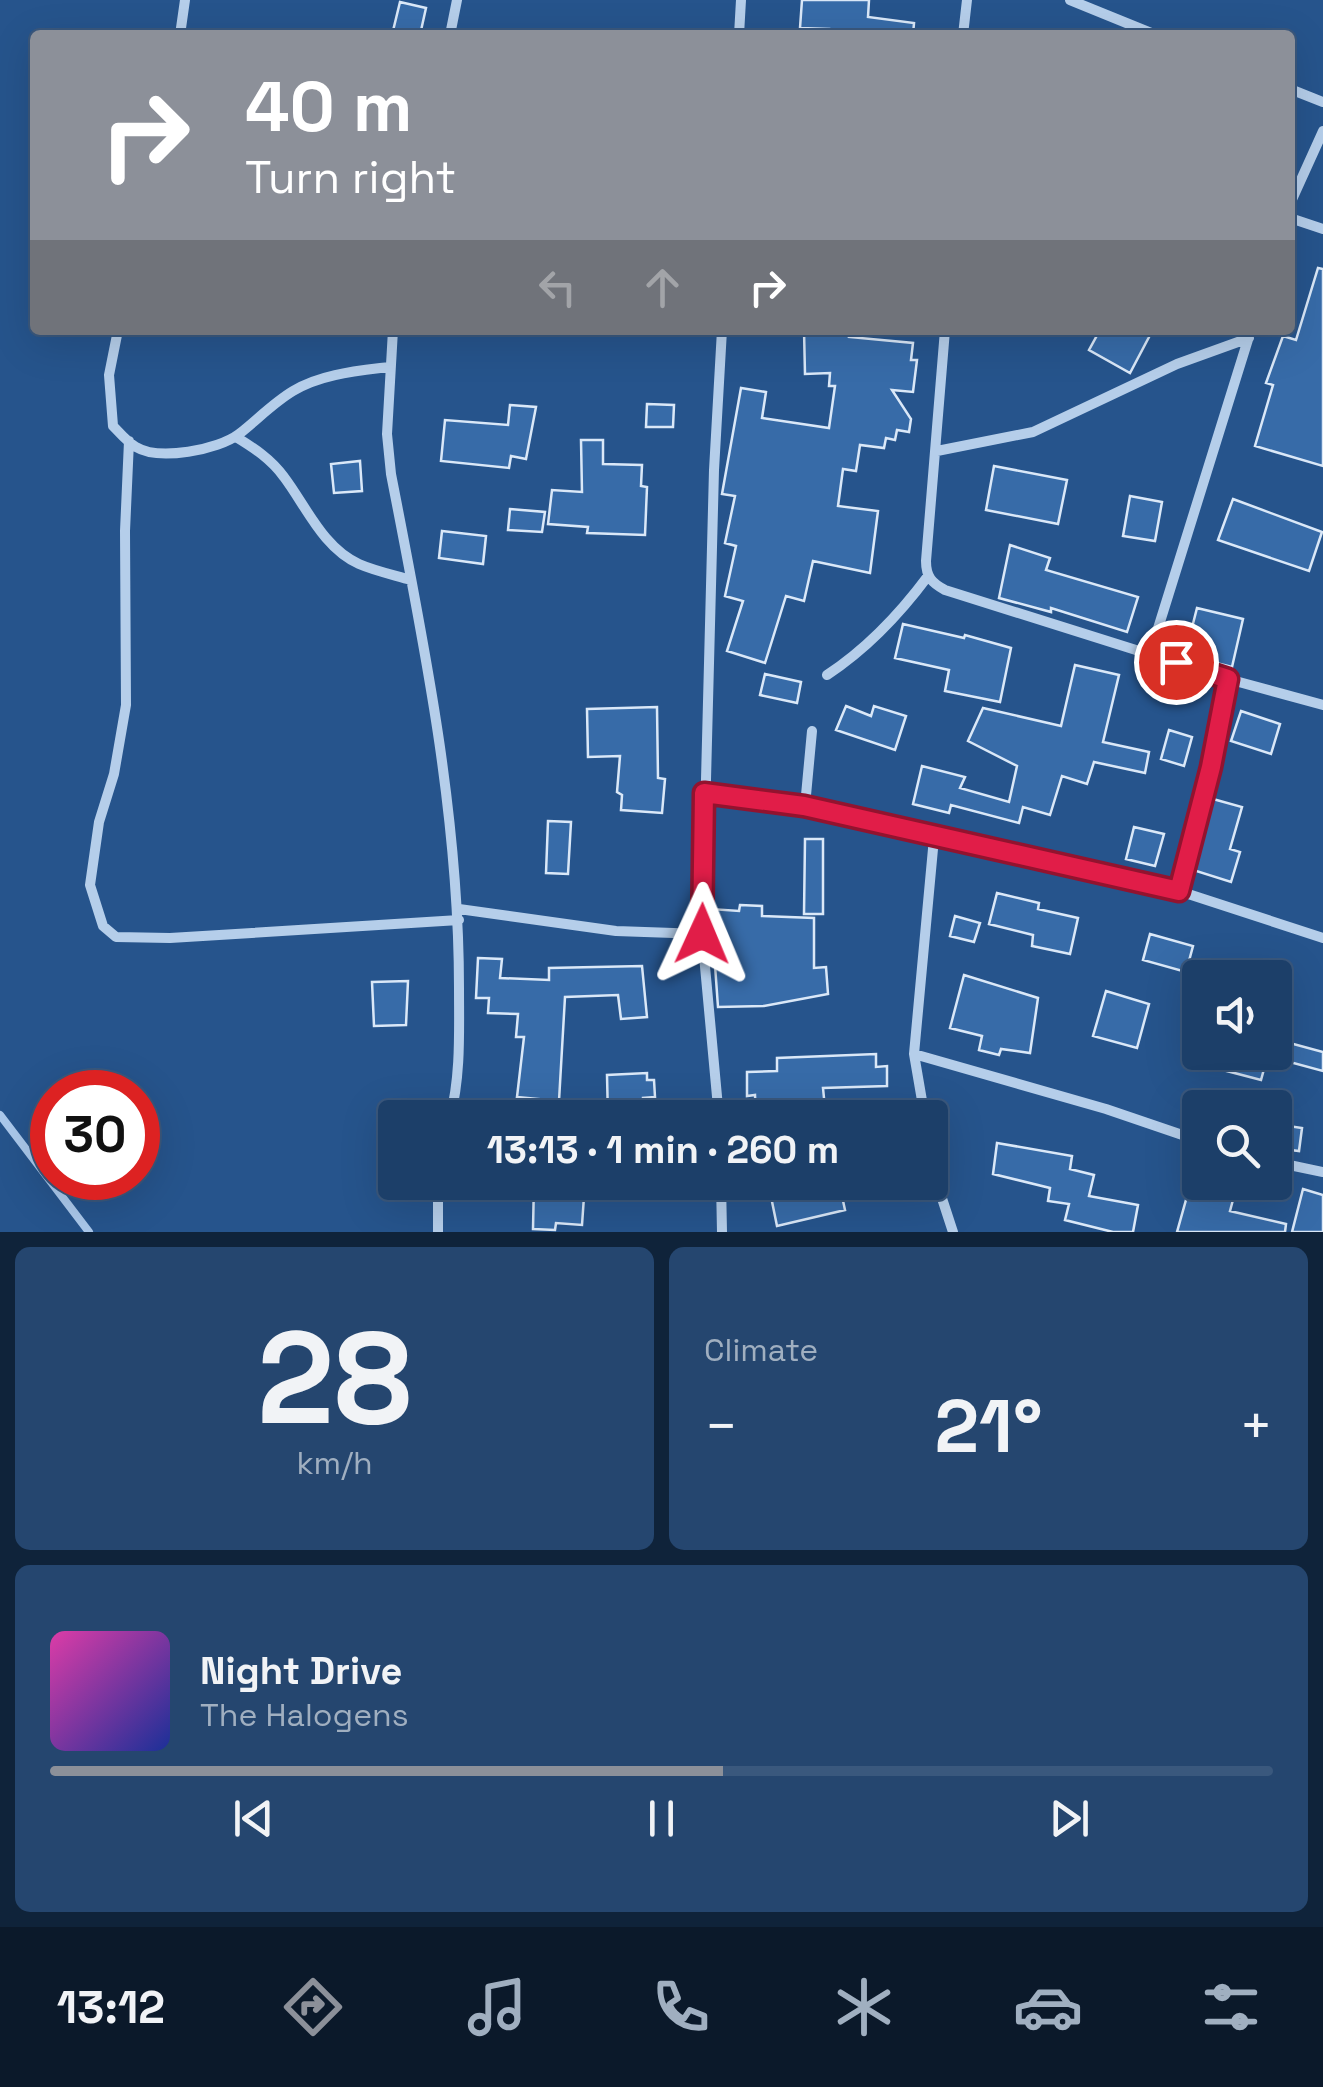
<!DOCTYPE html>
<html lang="en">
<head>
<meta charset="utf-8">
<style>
	:root { --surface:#1c3f69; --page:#25466f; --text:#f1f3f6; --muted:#a0afc0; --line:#3a587d; --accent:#8c9099 }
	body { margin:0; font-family:"Space Grotesk",sans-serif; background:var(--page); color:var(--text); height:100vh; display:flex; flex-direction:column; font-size:38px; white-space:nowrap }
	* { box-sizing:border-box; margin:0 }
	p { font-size:32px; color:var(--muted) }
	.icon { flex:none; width:55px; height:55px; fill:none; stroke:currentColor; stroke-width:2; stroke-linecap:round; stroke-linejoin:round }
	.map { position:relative; height:1232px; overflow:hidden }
	.drawer { display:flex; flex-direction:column; gap:15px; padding:15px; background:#0f233a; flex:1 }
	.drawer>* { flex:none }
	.top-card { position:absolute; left:30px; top:30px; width:1265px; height:305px; border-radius:10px; box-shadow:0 10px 40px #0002,0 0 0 2px var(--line); background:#8c9099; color:#fff; overflow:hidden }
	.fabs { position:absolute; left:1182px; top:960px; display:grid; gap:20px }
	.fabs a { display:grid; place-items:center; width:110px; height:110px; border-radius:10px; background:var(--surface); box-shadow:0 10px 40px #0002,0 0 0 2px var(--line); font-size:50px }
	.speed { position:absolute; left:30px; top:1070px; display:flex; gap:20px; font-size:50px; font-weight:700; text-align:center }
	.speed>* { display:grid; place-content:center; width:130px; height:130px; border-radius:50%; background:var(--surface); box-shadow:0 10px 40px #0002,0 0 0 2px var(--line); line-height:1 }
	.speed .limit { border:15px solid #d22; background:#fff; color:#111 }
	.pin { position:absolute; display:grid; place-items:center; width:85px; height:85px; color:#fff; margin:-42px; border:5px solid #fff; border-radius:50%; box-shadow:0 2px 10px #0007 }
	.me { position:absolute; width:110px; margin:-55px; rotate:1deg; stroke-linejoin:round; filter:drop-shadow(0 0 8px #0008) }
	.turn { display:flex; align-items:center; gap:35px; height:210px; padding:0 50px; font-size:45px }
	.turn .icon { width:130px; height:130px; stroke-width:2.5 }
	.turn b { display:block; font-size:70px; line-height:85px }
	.lanes { display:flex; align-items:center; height:95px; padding:0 50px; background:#0003; justify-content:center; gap:50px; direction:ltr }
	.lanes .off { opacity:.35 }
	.big { font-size:75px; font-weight:800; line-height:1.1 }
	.drawer .tile { flex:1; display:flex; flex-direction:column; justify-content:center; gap:15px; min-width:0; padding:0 35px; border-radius:15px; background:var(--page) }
	.drawer .dial { align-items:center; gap:0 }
	.dial b { font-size:130px; line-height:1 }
	.song { display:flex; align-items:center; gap:30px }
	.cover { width:120px; height:120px; border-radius:15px; background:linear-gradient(135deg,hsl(320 70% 55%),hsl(230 70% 35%)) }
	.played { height:10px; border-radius:5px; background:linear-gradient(90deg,var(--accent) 55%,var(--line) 55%) }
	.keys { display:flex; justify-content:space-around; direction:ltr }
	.heat { display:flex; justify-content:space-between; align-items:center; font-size:55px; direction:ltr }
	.drawer .tiles { flex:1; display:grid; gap:15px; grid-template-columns:1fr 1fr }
	.tile:last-child { grid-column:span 2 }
	.trip { position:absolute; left:378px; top:1100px; width:570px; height:100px; border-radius:10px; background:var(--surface); box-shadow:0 10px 40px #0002,0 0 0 2px var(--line); font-weight:800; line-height:100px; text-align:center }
	.menu { display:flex; height:160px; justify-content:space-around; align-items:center; background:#0b192a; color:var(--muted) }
	.menu .icon { width:70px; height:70px }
	.menu .selected { color:var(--accent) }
	.menu b { font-size:45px; color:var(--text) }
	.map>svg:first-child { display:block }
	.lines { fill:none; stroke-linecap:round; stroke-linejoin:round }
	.stream { stroke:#aac8eb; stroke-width:8 }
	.building { fill:#376ba8; stroke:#dae8f8; stroke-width:2.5 }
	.minor { stroke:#b5ceea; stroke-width:10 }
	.route-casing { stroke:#92132f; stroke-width:25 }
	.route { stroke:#e11d48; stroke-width:18 }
</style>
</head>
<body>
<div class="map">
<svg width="1323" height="1232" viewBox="0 0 1323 1232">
	<rect width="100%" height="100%" fill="#26548c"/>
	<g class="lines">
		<path class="stream" d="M 0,1115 L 89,1232"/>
	</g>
	<path class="building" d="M 802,0 L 869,0 L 868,17 L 914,23 L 913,35 L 828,35 L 829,29 L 800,28 Z
		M 400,2 L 426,8 L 420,35 L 392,35 Z
		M 1318,268 L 1323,269 L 1323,466 L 1255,446 L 1273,385 L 1266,383 L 1283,336 L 1296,340 Z
		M 804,330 L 850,330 L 849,337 L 913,343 L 911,360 L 917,360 L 913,392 L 892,390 L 911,419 L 909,432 L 897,430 L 895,440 L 886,438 L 884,448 L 860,445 L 856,471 L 843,469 L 838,506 L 878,511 L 870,573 L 813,561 L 804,601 L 786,596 L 765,663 L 727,651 L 743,601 L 725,596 L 736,546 L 725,543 L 735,496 L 722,494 L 741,388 L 766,392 L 762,418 L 829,428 L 835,386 L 829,386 L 830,373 L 805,374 Z
		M 1100,330 L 1136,330 L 1149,337 L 1130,373 L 1089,350 Z
		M 647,404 L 674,405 L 673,427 L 646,427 Z
		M 510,405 L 536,407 L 526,459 L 511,456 L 509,468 L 441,461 L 445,420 L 508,425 Z
		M 581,440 L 603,440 L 603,464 L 642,465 L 641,486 L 647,487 L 645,535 L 587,533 L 588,527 L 548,524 L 552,490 L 582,492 Z
		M 360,461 L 362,491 L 334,493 L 331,464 Z
		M 994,466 L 1067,480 L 1058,524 L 986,510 Z
		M 1130,496 L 1162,502 L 1155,541 L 1123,536 Z
		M 1233,499 L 1322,532 L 1309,571 L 1218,540 Z
		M 510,509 L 545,512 L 542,532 L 508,530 Z
		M 442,531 L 486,536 L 483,564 L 439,558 Z
		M 1010,545 L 1050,558 L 1046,570 L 1138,597 L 1127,632 L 1051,608 L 1051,612 L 999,598 Z
		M 1197,608 L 1243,619 L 1232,667 L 1185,655 Z
		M 903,624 L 964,638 L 965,635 L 1011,648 L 1000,702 L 945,691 L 949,670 L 895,658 Z
		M 1075,665 L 1119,675 L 1103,742 L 1149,752 L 1145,773 L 1094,762 L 1087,784 L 1062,776 L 1050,815 L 1023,807 L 1019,823 L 951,805 L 949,813 L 913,804 L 922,766 L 965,777 L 960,788 L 1009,802 L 1017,766 L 968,741 L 983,708 L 1061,726 Z
		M 765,674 L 801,682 L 797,703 L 760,695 Z
		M 846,706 L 871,716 L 874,706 L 906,716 L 895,750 L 836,730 Z
		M 657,707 L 658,778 L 665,779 L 662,813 L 621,810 L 622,795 L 617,792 L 620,756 L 588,757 L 587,709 Z
		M 1241,711 L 1280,724 L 1271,754 L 1231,741 Z
		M 1169,730 L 1192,737 L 1184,766 L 1161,759 Z
		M 1213,799 L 1242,807 L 1230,849 L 1240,852 L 1231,882 L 1193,870 Z
		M 548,821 L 571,822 L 568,874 L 546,873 Z
		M 1134,827 L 1164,834 L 1155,866 L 1126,859 Z
		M 805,839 L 823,839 L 823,914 L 804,914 Z
		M 997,893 L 1039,903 L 1038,909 L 1078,918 L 1070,954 L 1032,946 L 1033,935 L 989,924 Z
		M 740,905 L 762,906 L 762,916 L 814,918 L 814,968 L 826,967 L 828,994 L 764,1006 L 718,1007 L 711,909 L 739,911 Z
		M 955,916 L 980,923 L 974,942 L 950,936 Z
		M 1150,934 L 1193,946 L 1186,972 L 1143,960 Z
		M 478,958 L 502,959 L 500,978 L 549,980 L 549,968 L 642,966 L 647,1017 L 621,1019 L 618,995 L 565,997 L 559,1101 L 517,1097 L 524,1037 L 516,1037 L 518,1014 L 488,1013 L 489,998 L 476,998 Z
		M 964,975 L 1038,998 L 1030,1053 L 1001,1049 L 999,1055 L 979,1050 L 982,1036 L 950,1028 Z
		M 408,981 L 406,1025 L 374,1026 L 372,982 Z
		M 1106,991 L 1149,1004 L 1137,1048 L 1093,1036 Z
		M 1275,1039 L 1323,1052 L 1323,1071 L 1275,1058 Z
		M 1228,1052 L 1267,1058 L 1261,1080 L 1223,1070 Z
		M 876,1054 L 876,1067 L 887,1066 L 887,1086 L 823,1088 L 826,1118 L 756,1118 L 755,1095 L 747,1096 L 747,1072 L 777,1071 L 777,1058 Z
		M 647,1073 L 647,1080 L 654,1080 L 655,1097 L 643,1098 L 643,1118 L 608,1118 L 607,1075 Z
		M 1275,1124 L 1302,1128 L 1299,1151 L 1275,1148 Z
		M 997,1143 L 1072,1156 L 1070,1169 L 1094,1175 L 1089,1196 L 1138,1205 L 1133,1232 L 1113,1232 L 1065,1220 L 1069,1204 L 1048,1201 L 1050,1188 L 993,1174 Z
		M 534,1182 L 585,1182 L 582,1225 L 556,1223 L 555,1230 L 533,1229 Z
		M 768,1182 L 839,1182 L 845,1210 L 777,1226 Z
		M 1191,1182 L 1237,1185 L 1230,1211 L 1286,1224 L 1285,1232 L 1177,1232 Z
		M 1303,1189 L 1323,1195 L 1323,1232 L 1292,1232 Z"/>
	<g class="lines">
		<path class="minor" d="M 1070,0 L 1156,35
			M 180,35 L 185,0
			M 450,35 L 457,0
			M 739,35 L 741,0
			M 963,35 L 967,0
			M 1290,89 L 1323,102
			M 1290,204 L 1323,131
			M 1290,218 L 1323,229
			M 118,330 L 109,375 L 113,426 C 120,433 127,442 136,447 C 159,461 218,450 239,434 C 257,420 273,403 293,391 C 321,374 357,371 389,367
			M 393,330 L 387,434 L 391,474 C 424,644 459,814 459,988 C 459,1032 461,1075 450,1118
			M 945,330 L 926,561 C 926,577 932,583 945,590 L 1228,679 L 1323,705
			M 236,437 C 254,448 271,459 284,477 C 306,506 323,548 359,564 C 375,571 394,575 411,580
			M 129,441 L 125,531 L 126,705 L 114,774 L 99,822 L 90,885 L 103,926 L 116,937 L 170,938 L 459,920
			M 937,451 L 1033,432 L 1177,364 L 1249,338
			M 1150,654 L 1251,330
			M 827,675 C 868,648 899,615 928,576
			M 704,793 L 805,806 L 1179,891 L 1323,938
			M 805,806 L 812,731
			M 1179,891 L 1211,767 L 1228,679
			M 459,909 L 616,931 L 702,934
			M 914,1054 L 1106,1109 L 1200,1141
			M 719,1118 L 702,934 L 714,470 L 722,330
			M 925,1118 L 914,1054 L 934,838
			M 930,1144 L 936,1180 L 953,1232
			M 1275,1162 L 1323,1172
			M 721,1182 L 722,1232
			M 438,1232 L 438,1182"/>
	</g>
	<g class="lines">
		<g class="route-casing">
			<path id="route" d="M 702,934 L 704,793 L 804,806 L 1179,891 L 1211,767 L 1228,679 L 1176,662"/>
		</g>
		<use href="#route" class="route"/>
	</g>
</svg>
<div class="fabs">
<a><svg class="icon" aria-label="sound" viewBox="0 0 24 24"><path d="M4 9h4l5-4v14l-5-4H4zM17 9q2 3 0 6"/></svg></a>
<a><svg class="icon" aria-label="search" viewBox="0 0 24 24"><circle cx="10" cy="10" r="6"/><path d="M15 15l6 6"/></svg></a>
</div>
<div class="speed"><div class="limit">30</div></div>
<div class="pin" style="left:1176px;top:662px;background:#d93025"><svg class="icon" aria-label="arrive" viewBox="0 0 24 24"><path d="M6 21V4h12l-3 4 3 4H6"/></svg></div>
<svg class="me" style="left:702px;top:934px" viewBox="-20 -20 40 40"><path d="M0-17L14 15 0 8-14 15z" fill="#e11d48" stroke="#fff" stroke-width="4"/></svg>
<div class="trip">13:13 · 1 min · 260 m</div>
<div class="top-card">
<div class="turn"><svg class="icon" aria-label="right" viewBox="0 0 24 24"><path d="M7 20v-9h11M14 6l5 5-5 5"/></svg><div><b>40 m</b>Turn right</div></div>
<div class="lanes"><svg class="icon off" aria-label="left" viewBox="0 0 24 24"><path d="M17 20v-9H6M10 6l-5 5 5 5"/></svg><svg class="icon off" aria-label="ahead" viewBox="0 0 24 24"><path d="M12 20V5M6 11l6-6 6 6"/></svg><svg class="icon" aria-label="right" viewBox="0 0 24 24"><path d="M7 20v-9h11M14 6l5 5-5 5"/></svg></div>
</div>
</div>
<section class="drawer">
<div class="tiles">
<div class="tile dial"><b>28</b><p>km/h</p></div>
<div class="tile"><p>Climate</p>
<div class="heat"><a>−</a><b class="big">21°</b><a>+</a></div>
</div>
<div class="tile">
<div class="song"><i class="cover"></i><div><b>Night Drive</b><p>The Halogens</p></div></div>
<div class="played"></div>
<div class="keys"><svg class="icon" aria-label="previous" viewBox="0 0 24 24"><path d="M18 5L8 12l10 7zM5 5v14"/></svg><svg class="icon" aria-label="pause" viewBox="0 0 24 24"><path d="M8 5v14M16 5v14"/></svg><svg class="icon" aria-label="next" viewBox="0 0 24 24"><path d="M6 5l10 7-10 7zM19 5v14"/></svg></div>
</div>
</div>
</section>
<nav class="menu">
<b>13:12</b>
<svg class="icon selected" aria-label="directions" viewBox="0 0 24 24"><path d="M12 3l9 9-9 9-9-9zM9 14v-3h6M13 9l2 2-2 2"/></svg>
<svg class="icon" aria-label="music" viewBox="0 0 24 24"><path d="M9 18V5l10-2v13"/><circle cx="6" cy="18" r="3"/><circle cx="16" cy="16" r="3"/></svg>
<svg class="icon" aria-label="phone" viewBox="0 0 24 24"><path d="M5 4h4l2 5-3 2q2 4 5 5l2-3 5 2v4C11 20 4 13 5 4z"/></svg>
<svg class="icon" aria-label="climate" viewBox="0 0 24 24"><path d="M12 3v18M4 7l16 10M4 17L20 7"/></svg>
<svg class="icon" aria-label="car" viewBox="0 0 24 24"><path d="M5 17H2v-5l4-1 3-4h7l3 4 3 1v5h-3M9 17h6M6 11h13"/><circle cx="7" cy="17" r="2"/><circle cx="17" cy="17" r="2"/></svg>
<svg class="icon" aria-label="filters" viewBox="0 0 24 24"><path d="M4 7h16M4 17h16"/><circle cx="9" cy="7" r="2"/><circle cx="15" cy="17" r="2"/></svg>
</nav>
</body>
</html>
